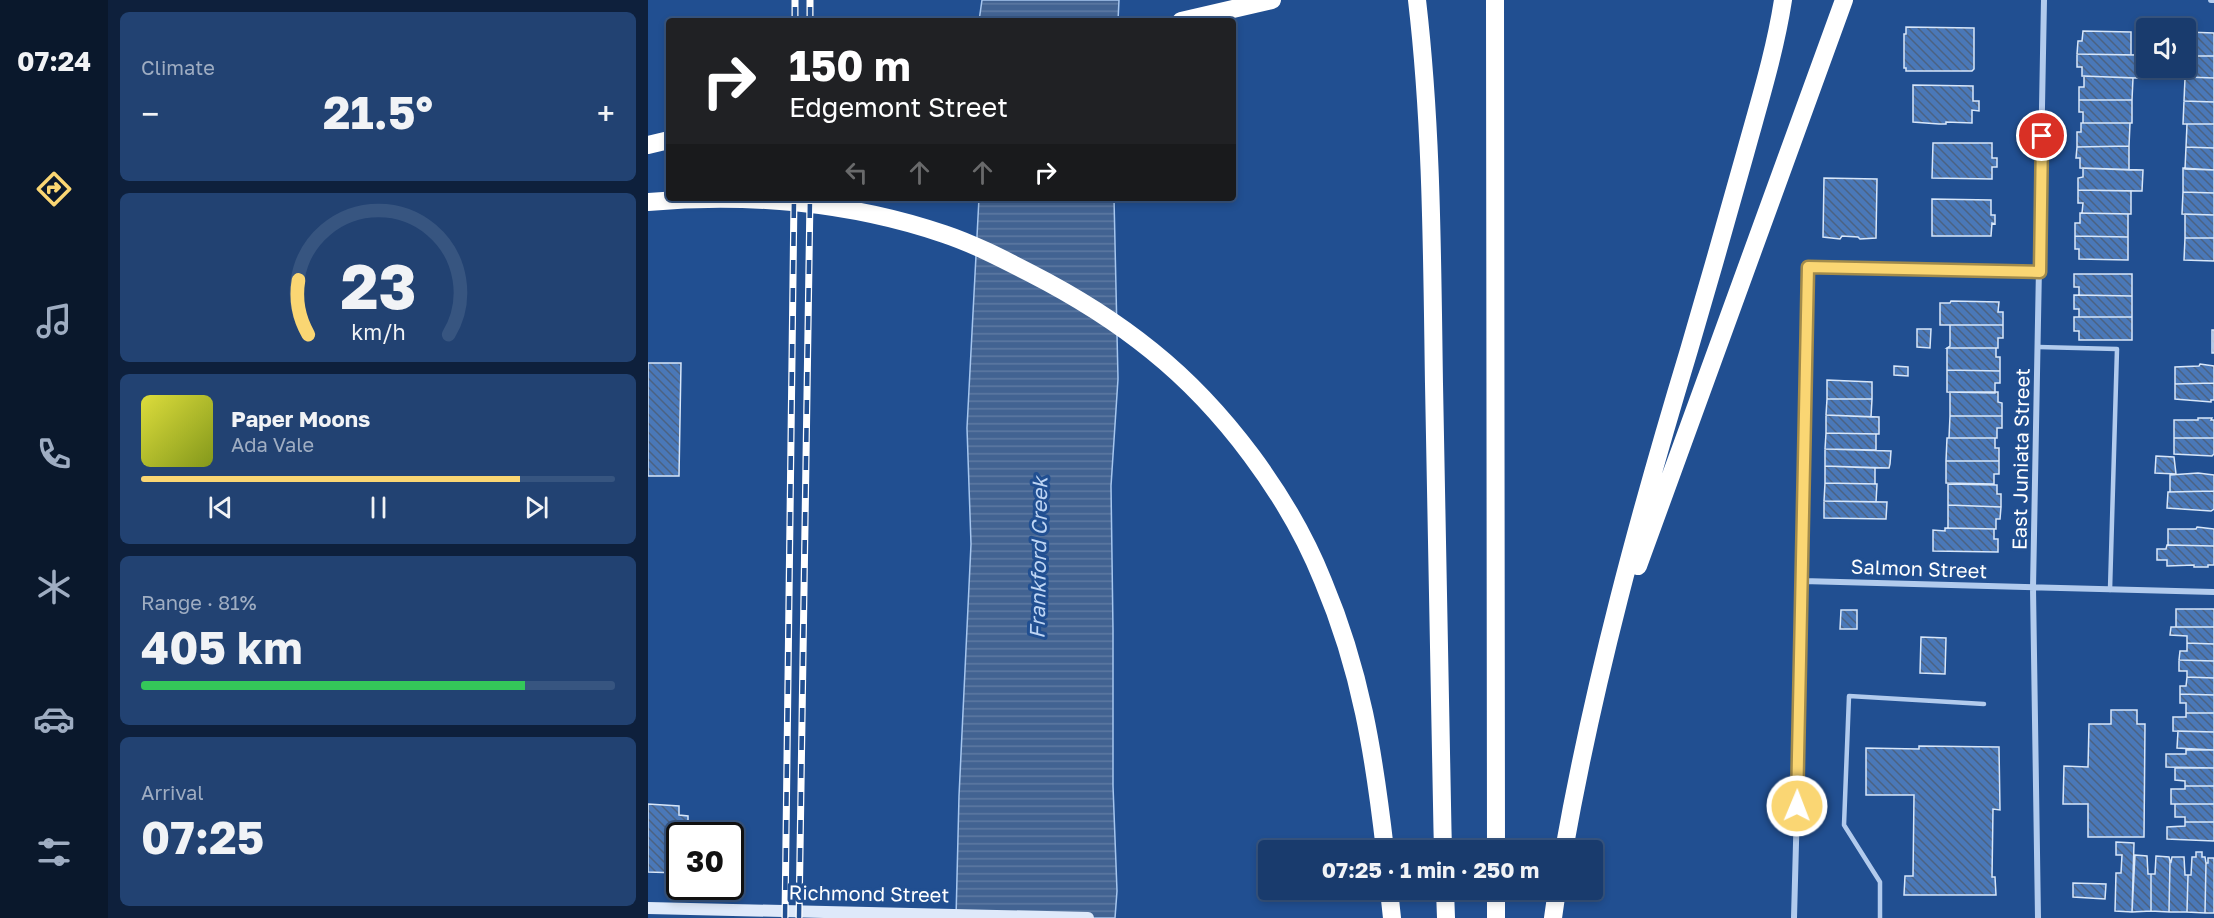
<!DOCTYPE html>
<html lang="en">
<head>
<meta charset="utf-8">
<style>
	:root { --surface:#193b6d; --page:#224272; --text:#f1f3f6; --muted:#9fadc2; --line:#375580; --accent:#fad673 }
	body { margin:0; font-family:"Golos Text",sans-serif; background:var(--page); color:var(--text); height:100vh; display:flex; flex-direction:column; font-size:22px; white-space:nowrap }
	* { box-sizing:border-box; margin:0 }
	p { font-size:20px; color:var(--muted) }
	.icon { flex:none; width:33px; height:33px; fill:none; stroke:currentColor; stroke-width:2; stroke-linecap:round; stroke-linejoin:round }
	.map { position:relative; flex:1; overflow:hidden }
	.drawer { display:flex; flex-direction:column; gap:12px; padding:12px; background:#0e203c; width:540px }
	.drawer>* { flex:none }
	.top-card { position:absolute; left:18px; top:18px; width:570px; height:183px; border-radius:6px; box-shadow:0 3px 9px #0003,0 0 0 2px var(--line); background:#202124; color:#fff; overflow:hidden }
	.buttons { position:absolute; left:1488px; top:18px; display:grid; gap:12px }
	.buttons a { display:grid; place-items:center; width:60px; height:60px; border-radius:6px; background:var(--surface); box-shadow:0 3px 9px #0003,0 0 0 2px var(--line); font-size:30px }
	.speed { position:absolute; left:18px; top:822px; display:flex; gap:12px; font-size:30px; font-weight:700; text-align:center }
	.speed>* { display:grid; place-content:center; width:78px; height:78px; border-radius:50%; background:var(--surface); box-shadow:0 3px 9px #0003,0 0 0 2px var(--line); line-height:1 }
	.speed .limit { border:3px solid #111; border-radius:9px; background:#fff; color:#111 }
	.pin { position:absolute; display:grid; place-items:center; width:51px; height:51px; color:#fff; margin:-26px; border:3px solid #fff; border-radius:50%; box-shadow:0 2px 6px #0007 }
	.me { position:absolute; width:66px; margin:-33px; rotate:1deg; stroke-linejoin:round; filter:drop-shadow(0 0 4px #0008) }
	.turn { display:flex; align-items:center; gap:21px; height:126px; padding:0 24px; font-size:27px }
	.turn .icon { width:78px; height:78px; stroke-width:2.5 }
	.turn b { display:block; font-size:42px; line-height:51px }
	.lanes { display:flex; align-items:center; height:57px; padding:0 24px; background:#0003; justify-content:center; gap:30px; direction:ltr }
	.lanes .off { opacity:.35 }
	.big { font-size:45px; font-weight:700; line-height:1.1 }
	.drawer .card { flex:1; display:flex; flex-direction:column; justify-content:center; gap:9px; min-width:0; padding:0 21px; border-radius:9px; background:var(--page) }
	.drawer .dial { align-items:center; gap:0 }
	.dial svg { height:156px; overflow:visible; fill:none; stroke:var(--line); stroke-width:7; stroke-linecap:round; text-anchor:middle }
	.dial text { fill:var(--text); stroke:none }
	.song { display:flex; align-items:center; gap:18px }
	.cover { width:72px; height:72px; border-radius:9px; background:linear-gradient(135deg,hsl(60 70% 55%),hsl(70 70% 35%)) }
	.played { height:6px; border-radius:3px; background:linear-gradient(90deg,var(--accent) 80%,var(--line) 80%) }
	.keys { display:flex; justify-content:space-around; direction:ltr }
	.heat { display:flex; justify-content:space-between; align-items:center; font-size:33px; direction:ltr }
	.charge { height:9px; border-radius:4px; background:linear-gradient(90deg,#34c759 81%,var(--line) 0) }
	.trip { position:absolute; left:610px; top:840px; width:345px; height:60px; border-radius:6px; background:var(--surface); box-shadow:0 3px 9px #0003,0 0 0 2px var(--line); font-weight:700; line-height:60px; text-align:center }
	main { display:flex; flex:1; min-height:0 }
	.tabs { display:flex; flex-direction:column; width:108px; justify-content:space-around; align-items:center; background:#0a182c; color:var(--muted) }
	.tabs .icon { width:42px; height:42px }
	.tabs .selected { color:var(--accent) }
	.tabs b { font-size:27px; color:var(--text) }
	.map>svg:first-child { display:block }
	.water { fill:url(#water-rules); stroke:#a6c6ee; stroke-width:1.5 }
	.building { fill:url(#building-back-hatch); stroke:#d7e6f9; stroke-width:1.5 }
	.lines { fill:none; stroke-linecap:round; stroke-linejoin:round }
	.lane { stroke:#b2cbed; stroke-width:4.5 }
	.street { stroke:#b2cbed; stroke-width:6 }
	.secondary { stroke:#dee9fa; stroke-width:12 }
	.highway { stroke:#fff; stroke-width:18 }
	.rail-casing { stroke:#fff; stroke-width:7 }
	.rail { stroke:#214f91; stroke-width:4.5; stroke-dasharray:14; stroke-linecap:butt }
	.route-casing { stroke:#a28b4b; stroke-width:15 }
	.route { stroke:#fad673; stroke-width:10 }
	.labels { text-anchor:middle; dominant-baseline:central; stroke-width:6; stroke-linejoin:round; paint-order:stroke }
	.street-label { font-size:20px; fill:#fff; stroke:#214f91 }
	.water-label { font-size:21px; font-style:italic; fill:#bed5f4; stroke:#214f91 }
</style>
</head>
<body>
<main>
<nav class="tabs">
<b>07:24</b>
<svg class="icon selected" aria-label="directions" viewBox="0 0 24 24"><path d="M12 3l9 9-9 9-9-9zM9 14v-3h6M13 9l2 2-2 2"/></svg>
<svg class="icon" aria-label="music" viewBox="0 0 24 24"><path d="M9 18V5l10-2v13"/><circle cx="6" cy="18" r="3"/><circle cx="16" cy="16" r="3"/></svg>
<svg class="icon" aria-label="phone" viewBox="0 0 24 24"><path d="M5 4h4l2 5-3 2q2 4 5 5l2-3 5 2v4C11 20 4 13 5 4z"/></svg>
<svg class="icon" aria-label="climate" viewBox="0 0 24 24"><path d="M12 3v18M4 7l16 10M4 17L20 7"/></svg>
<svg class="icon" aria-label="car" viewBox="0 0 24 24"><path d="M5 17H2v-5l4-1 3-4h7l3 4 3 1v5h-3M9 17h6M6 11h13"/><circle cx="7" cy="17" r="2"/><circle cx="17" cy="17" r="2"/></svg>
<svg class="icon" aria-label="filters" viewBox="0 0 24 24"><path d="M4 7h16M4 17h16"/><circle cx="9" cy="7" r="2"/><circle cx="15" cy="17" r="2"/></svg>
</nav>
<section class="drawer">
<div class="card"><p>Climate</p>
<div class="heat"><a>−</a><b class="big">21.5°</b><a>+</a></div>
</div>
<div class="card dial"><svg viewBox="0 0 100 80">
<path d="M14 69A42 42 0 1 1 86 69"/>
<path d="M14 69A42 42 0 0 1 9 41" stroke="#fad673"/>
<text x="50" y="56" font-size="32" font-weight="700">23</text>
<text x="50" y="72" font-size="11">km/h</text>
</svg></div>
<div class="card">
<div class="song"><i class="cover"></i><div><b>Paper Moons</b><p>Ada Vale</p></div></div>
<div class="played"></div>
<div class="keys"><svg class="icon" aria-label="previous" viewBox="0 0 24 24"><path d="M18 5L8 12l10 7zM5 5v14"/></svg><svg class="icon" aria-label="pause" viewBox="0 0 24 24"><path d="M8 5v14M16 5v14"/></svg><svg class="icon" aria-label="next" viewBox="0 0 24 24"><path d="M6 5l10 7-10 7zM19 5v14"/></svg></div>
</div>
<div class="card"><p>Range · 81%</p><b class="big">405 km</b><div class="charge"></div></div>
<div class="card"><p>Arrival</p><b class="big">07:25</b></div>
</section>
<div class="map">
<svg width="1566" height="918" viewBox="0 0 1566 918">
	<defs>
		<pattern id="water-rules" width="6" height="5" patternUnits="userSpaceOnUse" patternTransform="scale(1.5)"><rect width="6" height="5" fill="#426392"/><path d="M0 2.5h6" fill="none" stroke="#5e7aa2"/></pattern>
		<pattern id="building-back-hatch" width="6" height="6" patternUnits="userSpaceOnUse" patternTransform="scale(1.5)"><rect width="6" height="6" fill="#4a78b8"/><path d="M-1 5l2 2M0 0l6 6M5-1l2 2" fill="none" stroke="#4b6282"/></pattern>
	</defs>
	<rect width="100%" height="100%" fill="#214f91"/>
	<path class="water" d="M 334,0 L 471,0 L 470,21 L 331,21 Z
		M 331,198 L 466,198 L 470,379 L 463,486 L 465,630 L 465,786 L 469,891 L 467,918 L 308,918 L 311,796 L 323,544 L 319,428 Z"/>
	<path class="building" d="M 1258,27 L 1326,28 L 1326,69 L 1324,71 L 1258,71 L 1258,68 L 1256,68 L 1256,34 L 1258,34 Z
		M 1435,31 L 1483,32 L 1483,55 L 1429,54 L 1430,41 L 1434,41 Z
		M 1539,32 L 1566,33 L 1566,56 L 1539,56 Z
		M 1429,54 L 1491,55 L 1490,78 L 1434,76 L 1434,67 L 1429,67 Z
		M 1539,56 L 1566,56 L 1566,78 L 1539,77 Z
		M 1436,76 L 1485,78 L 1484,100 L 1431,100 L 1431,87 L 1436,87 Z
		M 1539,77 L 1566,78 L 1566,102 L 1536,101 L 1537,78 Z
		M 1265,85 L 1325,86 L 1325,101 L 1331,101 L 1331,111 L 1324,110 L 1324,123 L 1298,122 L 1298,124 L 1291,124 L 1265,122 Z
		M 1431,100 L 1484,100 L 1484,123 L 1435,123 L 1435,112 L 1431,112 Z
		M 1536,101 L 1566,102 L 1566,124 L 1535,124 Z
		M 1433,123 L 1482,123 L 1481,146 L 1429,147 L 1429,132 L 1433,132 Z
		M 1539,124 L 1566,124 L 1566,148 L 1538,147 Z
		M 1285,143 L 1344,143 L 1344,158 L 1349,158 L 1349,167 L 1344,167 L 1344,179 L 1284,178 Z
		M 1481,146 L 1481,170 L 1432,168 L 1432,158 L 1428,158 L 1429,147 Z
		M 1538,147 L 1566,148 L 1566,170 L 1537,169 Z
		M 1435,168 L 1495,170 L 1494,191 L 1430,190 L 1430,178 L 1435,177 Z
		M 1535,168 L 1566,170 L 1566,193 L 1535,192 Z
		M 1176,178 L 1229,179 L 1228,238 L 1212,239 L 1210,237 L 1194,236 L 1192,239 L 1175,237 Z
		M 1430,190 L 1483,191 L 1483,214 L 1434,213 L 1435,203 L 1430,203 Z
		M 1535,192 L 1566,193 L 1566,215 L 1534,214 Z
		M 1284,199 L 1343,200 L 1343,215 L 1347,215 L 1347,224 L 1344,223 L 1343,236 L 1284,236 Z
		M 1432,213 L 1480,214 L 1480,237 L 1427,236 L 1427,223 L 1432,223 Z
		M 1537,214 L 1566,215 L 1566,238 L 1537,238 Z
		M 1427,236 L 1480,237 L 1480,260 L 1431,259 L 1431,249 L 1427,249 Z
		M 1537,238 L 1566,238 L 1566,261 L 1536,260 Z
		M 1426,274 L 1484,274 L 1484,296 L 1431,295 L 1431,287 L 1426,287 Z
		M 1426,295 L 1484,296 L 1484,317 L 1431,317 L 1431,309 L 1426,309 Z
		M 1303,301 L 1351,302 L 1350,312 L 1355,312 L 1355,325 L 1292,325 L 1292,303 L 1302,303 Z
		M 1426,317 L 1484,317 L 1484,340 L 1431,340 L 1431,331 L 1426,331 Z
		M 1302,325 L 1355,325 L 1355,338 L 1350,338 L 1350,348 L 1299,348 L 1302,346 Z
		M 1269,329 L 1283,329 L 1282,348 L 1269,347 Z
		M 1564,330 L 1566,330 L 1566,353 L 1564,353 Z
		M 1299,348 L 1348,348 L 1348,357 L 1352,357 L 1352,371 L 1299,370 Z
		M 0,363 L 33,363 L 31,476 L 0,476 Z
		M 1552,364 L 1566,366 L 1566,383 L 1527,384 L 1527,367 L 1551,366 Z
		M 1246,366 L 1260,367 L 1260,376 L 1246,375 Z
		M 1299,370 L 1352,371 L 1352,383 L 1347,383 L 1347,393 L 1299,392 Z
		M 1179,380 L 1224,382 L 1224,399 L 1179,399 Z
		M 1566,383 L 1566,400 L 1563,400 L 1563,402 L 1527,399 L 1527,384 Z
		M 1302,392 L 1350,392 L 1350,402 L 1354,403 L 1354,416 L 1302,416 Z
		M 1179,399 L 1224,399 L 1223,417 L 1178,415 Z
		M 1178,415 L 1231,417 L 1231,434 L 1178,433 Z
		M 1302,416 L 1354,416 L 1354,428 L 1349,428 L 1349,438 L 1301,438 Z
		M 1550,418 L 1564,418 L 1563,420 L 1566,420 L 1566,438 L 1526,438 L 1526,420 L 1550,420 Z
		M 1178,433 L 1228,434 L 1228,450 L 1177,449 Z
		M 1299,438 L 1347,438 L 1347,448 L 1351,448 L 1351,461 L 1298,461 Z
		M 1526,438 L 1566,438 L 1566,454 L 1564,456 L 1526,454 Z
		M 1177,449 L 1243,451 L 1242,464 L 1241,468 L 1177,466 Z
		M 1508,456 L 1526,457 L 1528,474 L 1507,473 Z
		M 1298,461 L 1351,461 L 1351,474 L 1346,474 L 1346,484 L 1298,483 Z
		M 1177,466 L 1227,468 L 1227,484 L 1177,483 Z
		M 1550,473 L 1566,475 L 1566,491 L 1522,492 L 1522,475 Z
		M 1177,483 L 1229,484 L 1228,502 L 1176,501 Z
		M 1300,484 L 1349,485 L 1349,494 L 1353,494 L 1353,507 L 1300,505 Z
		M 1566,491 L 1566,509 L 1563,511 L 1519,508 L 1520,492 Z
		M 1176,501 L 1239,502 L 1238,519 L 1176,518 Z
		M 1300,505 L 1353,507 L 1352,519 L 1348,519 L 1348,529 L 1300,528 Z
		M 1549,527 L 1566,529 L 1566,546 L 1520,545 L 1520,529 L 1548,529 Z
		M 1297,528 L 1346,529 L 1346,539 L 1350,539 L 1350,552 L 1285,551 L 1285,530 L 1297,531 Z
		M 1519,545 L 1566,546 L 1566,565 L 1560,565 L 1560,567 L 1546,567 L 1546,565 L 1519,566 L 1519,560 L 1509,560 L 1509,549 L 1518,549 Z
		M 1528,609 L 1566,609 L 1566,627 L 1528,627 Z
		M 1193,610 L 1209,610 L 1209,629 L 1192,629 Z
		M 1523,627 L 1566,627 L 1566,644 L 1539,643 L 1539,636 L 1522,635 Z
		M 1273,637 L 1298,638 L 1297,674 L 1272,673 Z
		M 1539,643 L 1566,644 L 1566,661 L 1531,660 L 1532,651 L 1539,651 Z
		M 1531,660 L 1566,661 L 1566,678 L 1539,677 L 1539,671 L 1531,671 Z
		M 1539,677 L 1566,678 L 1566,695 L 1532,694 L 1532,686 L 1538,686 Z
		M 1532,694 L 1566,695 L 1566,713 L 1538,713 L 1538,703 L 1532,703 Z
		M 1463,710 L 1489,710 L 1489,724 L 1497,724 L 1496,837 L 1440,837 L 1440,804 L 1415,804 L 1416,766 L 1440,767 L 1441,724 L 1463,724 Z
		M 1538,713 L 1566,713 L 1566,732 L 1525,731 L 1525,717 L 1538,717 Z
		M 1530,731 L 1566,732 L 1566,750 L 1529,748 Z
		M 1271,746 L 1351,747 L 1352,810 L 1345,809 L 1344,877 L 1347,877 L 1348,895 L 1256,895 L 1257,876 L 1265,876 L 1266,795 L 1218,795 L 1218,748 L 1271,749 Z
		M 1538,750 L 1566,750 L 1566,768 L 1518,767 L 1518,754 L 1538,754 Z
		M 1527,768 L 1566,768 L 1566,786 L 1537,786 L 1537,781 L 1527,780 Z
		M 1537,786 L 1566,786 L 1566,804 L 1523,804 L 1523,789 L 1537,789 Z
		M 0,804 L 31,806 L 31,815 L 40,816 L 40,836 L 32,836 L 30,873 L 0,872 Z
		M 1527,804 L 1566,804 L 1566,822 L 1537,822 L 1537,817 L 1527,817 Z
		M 1537,822 L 1566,822 L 1566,841 L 1519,839 L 1519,827 L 1537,826 Z
		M 1468,842 L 1486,843 L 1484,912 L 1467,911 L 1468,873 L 1473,873 L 1474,855 L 1468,855 Z
		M 1548,852 L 1554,852 L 1554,857 L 1557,857 L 1558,863 L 1557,913 L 1539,912 L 1540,875 L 1543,875 L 1544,857 L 1548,857 Z
		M 1487,855 L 1499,856 L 1500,874 L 1503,874 L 1503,911 L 1484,912 Z
		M 1508,856 L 1521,857 L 1522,861 L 1521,912 L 1503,911 L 1503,874 L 1507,874 Z
		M 1524,857 L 1536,857 L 1537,875 L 1540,875 L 1539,912 L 1521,912 L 1522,861 L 1523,862 Z
		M 1560,858 L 1566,858 L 1566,913 L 1557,913 L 1558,863 L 1560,863 Z
		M 1425,883 L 1458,884 L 1457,899 L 1425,897 Z"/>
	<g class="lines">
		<path class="lane" d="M 1390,347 L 1469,349 L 1462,590
			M 1232,918 L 1232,882 L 1196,825 L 1201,696 L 1336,704"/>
		<path class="street" d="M 1563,0 L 1566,0
			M 1155,581 L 1566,592
			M 1146,918 L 1155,581 L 1159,267 L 1392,272
			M 1390,918 L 1385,588 L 1396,0"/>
		<path class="secondary" d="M 0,908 L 440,918"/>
		<path class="highway" d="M 769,0 C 784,128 784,256 786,384 C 789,540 791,695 795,850
			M 847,0 L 848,850
			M 533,21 L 624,0
			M 0,145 L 21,140
			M 0,202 C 99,193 202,202 296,234 C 326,244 355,259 382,273 C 425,295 467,321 504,351 C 575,408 641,496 675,581 C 713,671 726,754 737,850
			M 990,566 L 1196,0
			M 916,850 C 946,681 991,515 1041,350 C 1060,285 1079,219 1097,154 C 1111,103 1127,52 1135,0
			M 741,890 L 744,918
			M 797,890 L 798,918
			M 848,890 L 848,918
			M 905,918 L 909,890"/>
		<g class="rail-casing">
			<path id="rail" d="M 147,21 L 147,0
				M 162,21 L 162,0
				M 137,918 L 146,198
				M 151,918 L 162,198"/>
		</g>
		<use href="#rail" class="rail"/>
	</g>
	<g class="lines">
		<g class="route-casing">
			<path id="route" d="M 1149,806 L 1160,267 L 1392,272 L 1394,136"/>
		</g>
		<use href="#route" class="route"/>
	</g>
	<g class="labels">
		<g class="street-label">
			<text transform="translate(1372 459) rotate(-89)">East Juniata Street</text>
			<text transform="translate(1271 568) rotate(2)">Salmon Street</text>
			<text transform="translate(221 893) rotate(1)">Richmond Street</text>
		</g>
		<g class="water-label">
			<text transform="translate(390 558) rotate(-89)">Frankford Creek</text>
		</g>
	</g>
</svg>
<div class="buttons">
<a><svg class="icon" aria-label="sound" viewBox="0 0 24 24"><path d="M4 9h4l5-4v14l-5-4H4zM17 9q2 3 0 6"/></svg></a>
</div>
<div class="speed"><div class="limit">30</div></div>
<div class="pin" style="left:1394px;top:136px;background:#d93025"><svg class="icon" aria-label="arrive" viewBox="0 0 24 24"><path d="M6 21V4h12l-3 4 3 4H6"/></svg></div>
<svg class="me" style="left:1149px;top:806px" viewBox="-20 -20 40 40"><circle r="17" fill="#fad673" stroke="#fff" stroke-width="3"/><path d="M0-11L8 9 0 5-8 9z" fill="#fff"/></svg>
<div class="trip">07:25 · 1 min · 250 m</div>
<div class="top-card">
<div class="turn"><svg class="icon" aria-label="right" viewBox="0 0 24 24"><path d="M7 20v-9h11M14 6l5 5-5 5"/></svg><div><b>150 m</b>Edgemont Street</div></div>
<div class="lanes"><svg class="icon off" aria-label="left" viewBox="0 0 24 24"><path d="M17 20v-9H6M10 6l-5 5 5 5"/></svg><svg class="icon off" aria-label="ahead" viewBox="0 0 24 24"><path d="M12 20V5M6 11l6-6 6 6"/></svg><svg class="icon off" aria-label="ahead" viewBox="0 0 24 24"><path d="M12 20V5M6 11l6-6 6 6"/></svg><svg class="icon" aria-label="right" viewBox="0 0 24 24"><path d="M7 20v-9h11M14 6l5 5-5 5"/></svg></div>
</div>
</div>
</main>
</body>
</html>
